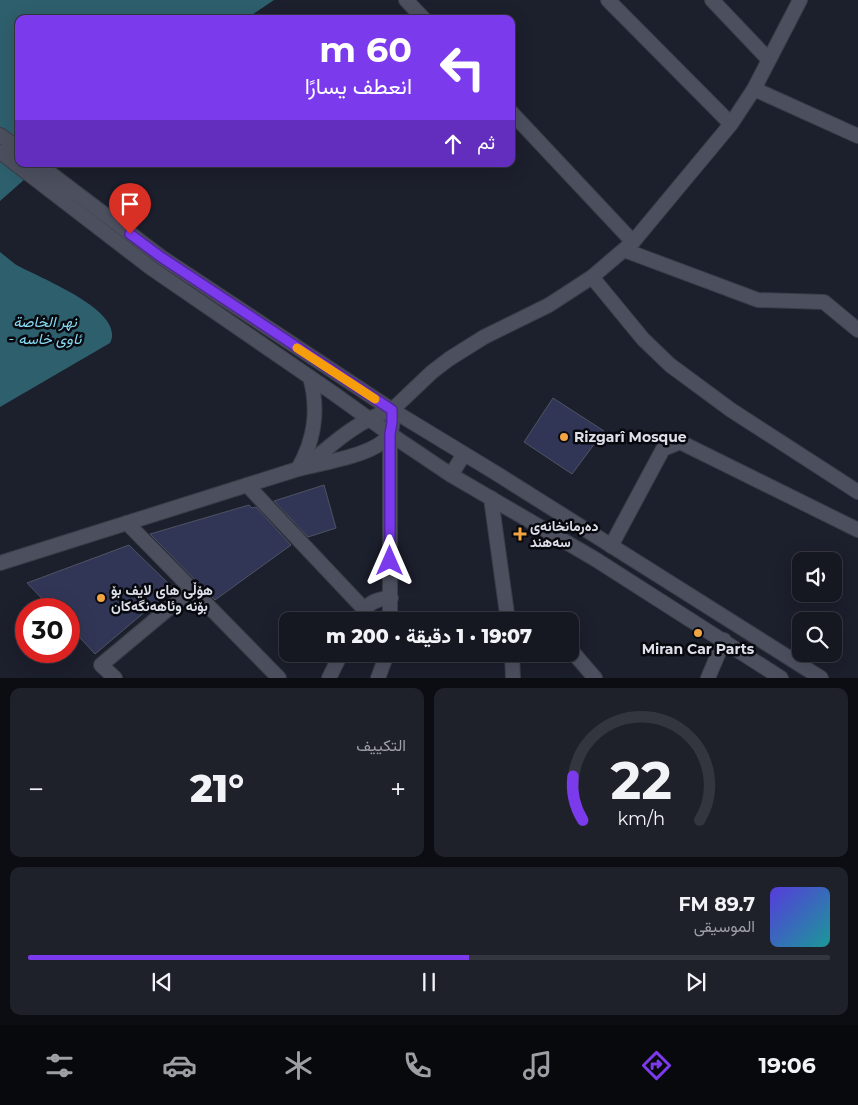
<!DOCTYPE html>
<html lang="ar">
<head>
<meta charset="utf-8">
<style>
	:root { --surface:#151721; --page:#1e202a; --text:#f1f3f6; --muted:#9d9fa5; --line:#34363f; --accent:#7c3aed }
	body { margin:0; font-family:Montserrat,Vazirmatn,sans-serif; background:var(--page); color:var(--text); direction:rtl; height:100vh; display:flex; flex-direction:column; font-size:19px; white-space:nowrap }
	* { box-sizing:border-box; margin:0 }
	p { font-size:16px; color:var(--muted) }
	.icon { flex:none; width:28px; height:28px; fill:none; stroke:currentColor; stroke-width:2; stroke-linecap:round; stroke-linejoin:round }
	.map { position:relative; height:678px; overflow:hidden; direction:ltr }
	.sheet { display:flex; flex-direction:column; gap:10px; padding:10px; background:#0c0d12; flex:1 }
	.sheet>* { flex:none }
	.hud { position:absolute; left:15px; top:15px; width:500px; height:152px; border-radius:10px; box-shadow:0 5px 20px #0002,0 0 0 1px var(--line); direction:rtl; background:#7c3aed; color:#fff; overflow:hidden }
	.buttons { position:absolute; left:792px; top:552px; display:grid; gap:10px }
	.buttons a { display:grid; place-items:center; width:50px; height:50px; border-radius:10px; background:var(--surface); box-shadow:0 5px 20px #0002,0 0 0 1px var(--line); font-size:25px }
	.speed { position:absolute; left:15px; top:598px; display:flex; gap:10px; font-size:25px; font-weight:700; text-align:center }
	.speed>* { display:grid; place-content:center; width:65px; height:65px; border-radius:50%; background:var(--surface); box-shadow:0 5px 20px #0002,0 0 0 1px var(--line); line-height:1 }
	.speed .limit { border:8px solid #d22; background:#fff; color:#111 }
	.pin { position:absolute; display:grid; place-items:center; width:42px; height:42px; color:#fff; margin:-51px -21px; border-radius:50% 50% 50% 0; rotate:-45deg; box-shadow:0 0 5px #0007 }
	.pin .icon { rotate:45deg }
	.me { position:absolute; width:55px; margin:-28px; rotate:0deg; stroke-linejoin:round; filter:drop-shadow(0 0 4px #0008) }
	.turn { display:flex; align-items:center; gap:18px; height:105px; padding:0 20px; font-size:22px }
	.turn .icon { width:65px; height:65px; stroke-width:2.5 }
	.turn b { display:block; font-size:35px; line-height:42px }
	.then { display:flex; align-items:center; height:48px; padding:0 20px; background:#0003; gap:10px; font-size:19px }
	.big { font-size:38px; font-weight:800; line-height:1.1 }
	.sheet .widget { flex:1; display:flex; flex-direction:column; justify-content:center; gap:8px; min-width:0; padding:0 18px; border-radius:10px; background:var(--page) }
	.sheet .dial { align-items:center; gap:0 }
	.dial svg { height:130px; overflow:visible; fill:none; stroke:var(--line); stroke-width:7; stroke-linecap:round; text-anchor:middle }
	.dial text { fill:var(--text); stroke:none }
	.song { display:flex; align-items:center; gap:15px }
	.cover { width:60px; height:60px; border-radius:8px; background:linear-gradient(135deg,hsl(250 70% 55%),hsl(180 70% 35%)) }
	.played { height:5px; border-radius:2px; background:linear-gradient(90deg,var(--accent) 55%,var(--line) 55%) }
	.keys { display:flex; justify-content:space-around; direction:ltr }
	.heat { display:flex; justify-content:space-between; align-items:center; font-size:28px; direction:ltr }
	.sheet .tiles { flex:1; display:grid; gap:10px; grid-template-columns:1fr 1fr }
	.widget:last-child { grid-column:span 2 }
	.trip { position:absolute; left:279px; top:612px; width:300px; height:50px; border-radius:10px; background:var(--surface); box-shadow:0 5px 20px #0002,0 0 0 1px var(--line); font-weight:800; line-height:50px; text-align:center; direction:rtl }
	.tab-bar { display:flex; height:80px; justify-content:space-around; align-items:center; background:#08090d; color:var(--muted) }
	.tab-bar .icon { width:35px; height:35px }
	.tab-bar .current { color:var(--accent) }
	.tab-bar b { font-size:22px; color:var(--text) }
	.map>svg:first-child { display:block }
	.water { fill:#2e5f6c }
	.building { fill:#313657; stroke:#505362 }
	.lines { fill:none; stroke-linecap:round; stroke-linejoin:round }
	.minor-casing { stroke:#3a3d47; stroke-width:16 }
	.tertiary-casing { stroke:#3a3d47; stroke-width:16 }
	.secondary-casing { stroke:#3a3d47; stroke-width:16 }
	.minor { stroke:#4c4f5e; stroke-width:14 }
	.tertiary { stroke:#4c4f5e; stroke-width:14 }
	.secondary { stroke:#4c4f5e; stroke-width:14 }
	.route-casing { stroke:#51269a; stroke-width:12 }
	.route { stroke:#7c3aed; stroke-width:9 }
	.slow { stroke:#f59e0b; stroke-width:9 }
	.poi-dot { fill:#f3a442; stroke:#08090f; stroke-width:2 }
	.labels { text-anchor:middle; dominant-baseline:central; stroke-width:5; stroke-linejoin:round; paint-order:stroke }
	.poi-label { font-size:14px; font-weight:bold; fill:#dde0e9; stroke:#08090f; text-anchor:start }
	.water-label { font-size:15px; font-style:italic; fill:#87dbf2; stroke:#08090f }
</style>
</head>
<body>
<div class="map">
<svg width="858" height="678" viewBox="0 0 858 678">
	<rect width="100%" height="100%" fill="#1c1f2c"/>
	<path class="water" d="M 0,0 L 274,0 L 246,19 L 19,19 L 19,164 L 42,164 L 0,201 Z
		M 0,252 C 5,256 10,260 15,264 C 36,277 127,310 110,343 L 0,407 Z"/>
	<path class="building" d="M 553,398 L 604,431 L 572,474 L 524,442 Z
		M 324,485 L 336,528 L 308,537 L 274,501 Z
		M 249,505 L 252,508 L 256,507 L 291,545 L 215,600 L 150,534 Z
		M 129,545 L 173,588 L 95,654 L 69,626 L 69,609 L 52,609 L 27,583 Z"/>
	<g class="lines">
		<g class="minor-casing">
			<path id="minor" d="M 406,0 L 424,19
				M 608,0 L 731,124
				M 712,0 L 769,60
				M 754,89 L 858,136
				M 511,112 L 633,242
				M 624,250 L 758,300 L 824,302 L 858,330
				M 592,277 L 643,339 L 670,365 L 731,410 L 858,492
				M 392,410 L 432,372 L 449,359 L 484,337 L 549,305 L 592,277 L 633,242 L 731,124 L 754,89 L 800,0
				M 390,434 L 390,621
				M 247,485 L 364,609
				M 491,498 L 508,621
				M 127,523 L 279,678
				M 611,546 L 663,449 L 680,442 L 858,530
				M 358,621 C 366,605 372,599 391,598
				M 570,649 L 595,678
				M 512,654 L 513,678
				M 115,678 L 101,665 L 192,589
				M 329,678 L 341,654
				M 378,678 L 387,654
				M 708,678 L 724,640"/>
		</g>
		<g class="tertiary-casing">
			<path id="tertiary" d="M 0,563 L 298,469 C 320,463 380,455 390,433 C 393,427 393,418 392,410 C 359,419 331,445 305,467"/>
		</g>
		<g class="secondary-casing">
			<path id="secondary" d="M 0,135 L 19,149
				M 0,152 L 151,268 L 333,393 L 390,434 L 451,475 L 595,559 L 781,678
				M 38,164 L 161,257 L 392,410 L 499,475 L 821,678
				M 298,469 C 315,439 319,410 310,377
				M 451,475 L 464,454"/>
		</g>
		<use href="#minor" class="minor"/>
		<use href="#tertiary" class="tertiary"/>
		<use href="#secondary" class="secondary"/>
	</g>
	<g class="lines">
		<g class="route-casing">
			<path id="route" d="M 130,234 L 161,257 L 392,410 L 392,422 L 390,434 L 390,561"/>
		</g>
		<use href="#route" class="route"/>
		<path class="slow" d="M 297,348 L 375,399"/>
	</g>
	<g class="poi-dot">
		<circle cx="564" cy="437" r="5"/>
		<path d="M517.5 526.5h5v5h5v5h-5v5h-5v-5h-5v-5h5z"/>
		<circle cx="101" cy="598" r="5"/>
		<circle cx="698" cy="633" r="5"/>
	</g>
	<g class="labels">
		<g class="poi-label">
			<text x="574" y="437">Rizgarî Mosque</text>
			<text x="530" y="526">دەرمانخانەی<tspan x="530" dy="16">سەهند</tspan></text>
			<text x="111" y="590">هۆڵی های لایف بۆ<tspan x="111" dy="16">بۆنە وئاهەنگەکان</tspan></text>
			<text x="698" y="649" text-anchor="middle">Miran Car Parts</text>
		</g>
		<g class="water-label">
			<text x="45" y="321">نهر الخاصة<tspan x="45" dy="17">- ئاوی خاسە</tspan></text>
		</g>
	</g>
</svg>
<div class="buttons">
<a><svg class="icon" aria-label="sound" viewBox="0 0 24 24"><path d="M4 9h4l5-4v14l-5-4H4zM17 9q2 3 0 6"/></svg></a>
<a><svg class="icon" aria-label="search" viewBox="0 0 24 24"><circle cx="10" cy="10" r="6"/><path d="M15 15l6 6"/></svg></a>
</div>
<div class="speed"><div class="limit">30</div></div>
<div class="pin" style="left:130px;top:234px;background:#d93025"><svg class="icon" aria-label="arrive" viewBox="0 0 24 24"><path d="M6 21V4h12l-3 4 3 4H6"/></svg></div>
<svg class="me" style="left:390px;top:561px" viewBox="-20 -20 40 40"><path d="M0-17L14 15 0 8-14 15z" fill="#7c3aed" stroke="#fff" stroke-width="4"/></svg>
<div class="trip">19:07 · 1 دقيقة · 200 m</div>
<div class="hud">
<div class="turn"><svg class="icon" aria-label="left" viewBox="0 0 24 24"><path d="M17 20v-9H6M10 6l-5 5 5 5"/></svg><div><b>60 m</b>انعطف يسارًا</div></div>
<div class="then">ثم<svg class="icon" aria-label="ahead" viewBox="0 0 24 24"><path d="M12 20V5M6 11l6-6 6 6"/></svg></div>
</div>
</div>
<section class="sheet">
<div class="tiles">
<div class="widget dial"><svg viewBox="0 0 100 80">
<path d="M14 69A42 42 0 1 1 86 69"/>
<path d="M14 69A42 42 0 0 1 8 42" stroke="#7c3aed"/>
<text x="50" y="56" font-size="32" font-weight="700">22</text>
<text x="50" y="72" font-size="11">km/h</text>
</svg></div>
<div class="widget"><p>التكييف</p>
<div class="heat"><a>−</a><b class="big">21°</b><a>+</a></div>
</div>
<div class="widget">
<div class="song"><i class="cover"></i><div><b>89.7 FM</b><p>الموسيقى</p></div></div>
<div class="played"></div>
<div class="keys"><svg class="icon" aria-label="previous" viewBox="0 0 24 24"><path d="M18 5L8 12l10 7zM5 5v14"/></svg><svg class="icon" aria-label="pause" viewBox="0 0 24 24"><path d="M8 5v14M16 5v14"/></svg><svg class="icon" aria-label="next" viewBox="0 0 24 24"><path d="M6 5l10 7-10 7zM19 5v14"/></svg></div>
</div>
</div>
</section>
<nav class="tab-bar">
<b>19:06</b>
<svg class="icon current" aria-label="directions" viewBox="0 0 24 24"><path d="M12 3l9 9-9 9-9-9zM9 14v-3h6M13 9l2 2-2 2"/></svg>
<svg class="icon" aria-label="music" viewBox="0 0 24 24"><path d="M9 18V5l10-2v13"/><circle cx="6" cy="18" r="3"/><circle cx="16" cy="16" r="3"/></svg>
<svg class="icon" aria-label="phone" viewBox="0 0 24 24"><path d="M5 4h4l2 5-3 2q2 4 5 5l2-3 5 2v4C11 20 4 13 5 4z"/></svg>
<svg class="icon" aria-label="climate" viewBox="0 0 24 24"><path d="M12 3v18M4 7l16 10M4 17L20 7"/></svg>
<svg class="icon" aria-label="car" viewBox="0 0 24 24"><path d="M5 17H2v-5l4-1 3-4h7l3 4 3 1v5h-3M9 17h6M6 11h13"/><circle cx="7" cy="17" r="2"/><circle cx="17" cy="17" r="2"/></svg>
<svg class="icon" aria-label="filters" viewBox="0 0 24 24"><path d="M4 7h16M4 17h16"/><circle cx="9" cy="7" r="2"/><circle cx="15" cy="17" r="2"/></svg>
</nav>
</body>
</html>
